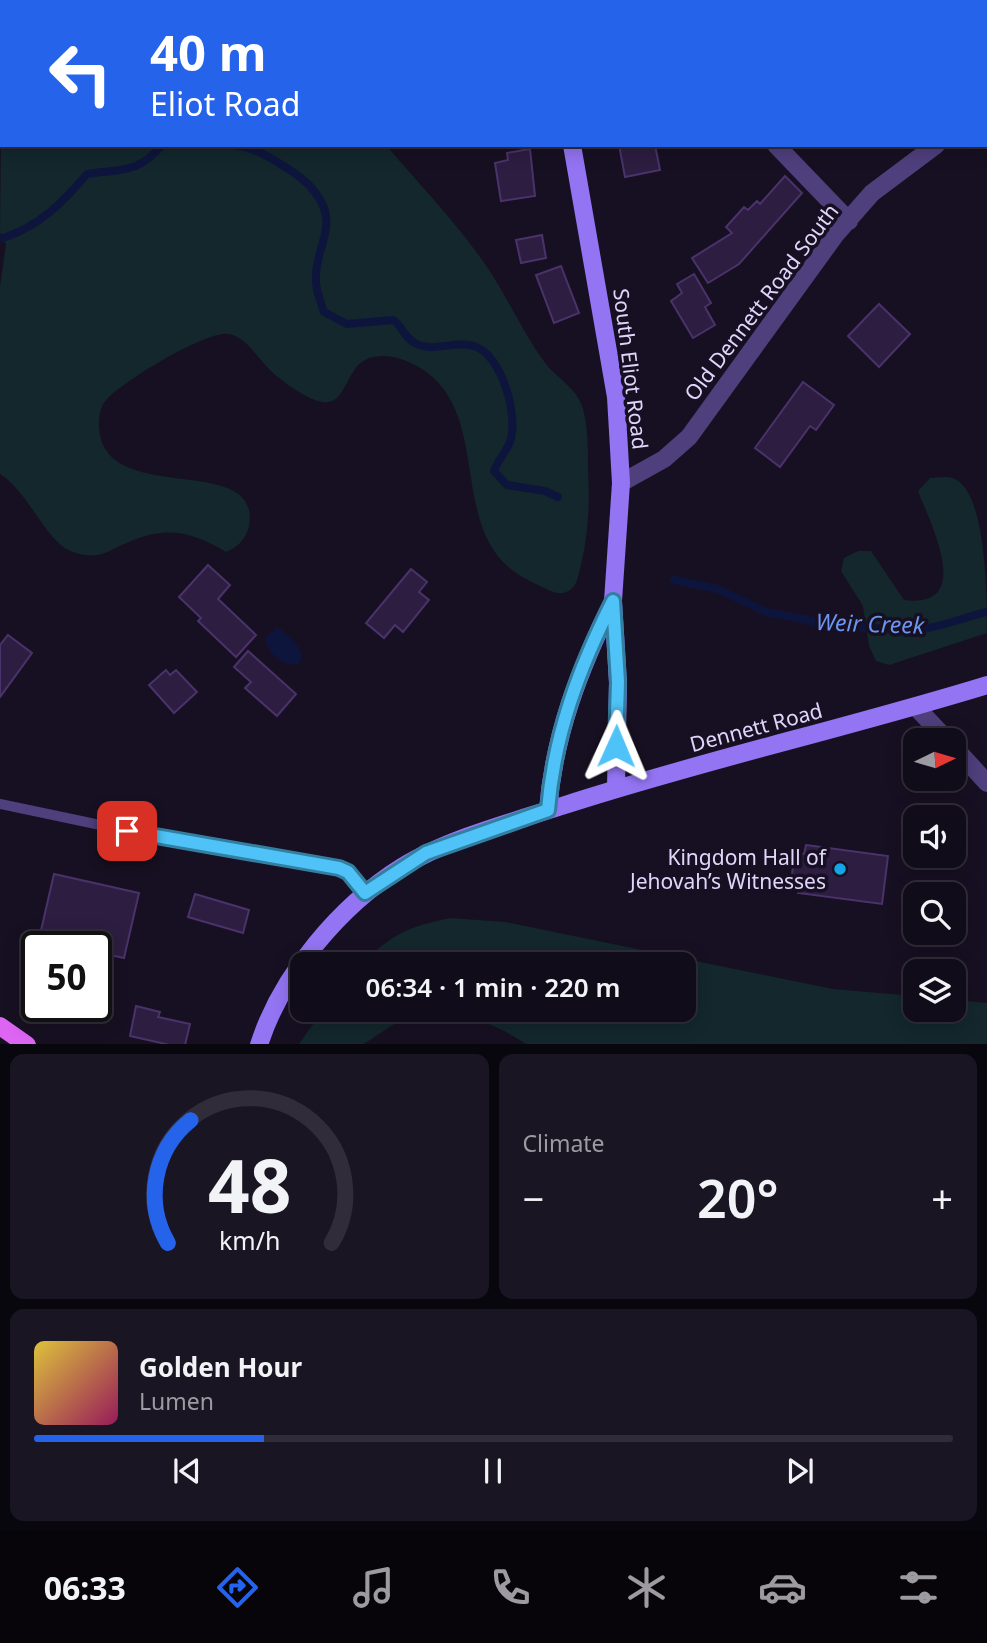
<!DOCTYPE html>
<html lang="en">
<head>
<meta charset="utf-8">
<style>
	:root { --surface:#110c1a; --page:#1a1523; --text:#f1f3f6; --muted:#9c9ba2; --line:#302c39; --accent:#2563eb }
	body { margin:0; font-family:"Noto Sans",sans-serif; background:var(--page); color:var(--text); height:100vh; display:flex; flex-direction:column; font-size:26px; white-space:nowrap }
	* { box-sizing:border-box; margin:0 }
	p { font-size:23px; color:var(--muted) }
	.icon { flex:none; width:38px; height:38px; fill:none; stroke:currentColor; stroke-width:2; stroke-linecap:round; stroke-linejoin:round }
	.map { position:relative; height:1044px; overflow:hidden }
	.details { display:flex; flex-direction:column; gap:10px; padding:10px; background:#09070e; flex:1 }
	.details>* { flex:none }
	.top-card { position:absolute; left:0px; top:0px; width:987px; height:147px; box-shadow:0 4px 18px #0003,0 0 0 2px var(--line); background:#2563eb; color:#fff; overflow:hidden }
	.needle { width:46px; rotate:85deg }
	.controls { position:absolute; left:903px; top:728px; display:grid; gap:14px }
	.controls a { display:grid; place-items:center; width:63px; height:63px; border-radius:14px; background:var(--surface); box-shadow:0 4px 18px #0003,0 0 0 2px var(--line); font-size:35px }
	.speed { position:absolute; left:21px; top:931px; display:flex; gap:14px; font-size:35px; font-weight:700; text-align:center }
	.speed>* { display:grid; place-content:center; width:91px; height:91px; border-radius:50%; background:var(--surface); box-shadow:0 4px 18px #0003,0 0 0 2px var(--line); line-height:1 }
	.speed .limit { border:4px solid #111; border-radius:10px; background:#fff; color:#111 }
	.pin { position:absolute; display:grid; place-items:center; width:60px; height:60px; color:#fff; margin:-30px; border-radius:14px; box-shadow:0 4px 10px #0006 }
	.me { position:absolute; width:77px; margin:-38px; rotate:1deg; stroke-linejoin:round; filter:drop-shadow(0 0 5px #0008) }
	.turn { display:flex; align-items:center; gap:24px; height:147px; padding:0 35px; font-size:32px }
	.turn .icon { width:91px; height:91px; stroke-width:2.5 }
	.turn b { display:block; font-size:49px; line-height:60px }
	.big { font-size:52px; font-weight:600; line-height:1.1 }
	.details .widget { flex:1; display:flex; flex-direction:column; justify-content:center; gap:10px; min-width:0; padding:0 24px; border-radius:14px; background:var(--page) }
	.details .dial { align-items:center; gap:0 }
	.dial svg { height:182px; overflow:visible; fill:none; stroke:var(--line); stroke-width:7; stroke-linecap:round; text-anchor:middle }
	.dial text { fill:var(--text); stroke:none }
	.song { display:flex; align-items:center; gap:21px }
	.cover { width:84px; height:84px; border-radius:10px; background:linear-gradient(135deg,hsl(50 70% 55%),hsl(330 70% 35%)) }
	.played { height:7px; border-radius:4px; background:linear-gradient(90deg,var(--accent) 25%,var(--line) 25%) }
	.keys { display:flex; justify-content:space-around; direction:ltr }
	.heat { display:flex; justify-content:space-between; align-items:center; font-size:38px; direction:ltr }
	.details .tiles { flex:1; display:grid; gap:10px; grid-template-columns:1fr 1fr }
	.widget:last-child { grid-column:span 2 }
	.trip { position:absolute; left:290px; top:952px; width:406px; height:70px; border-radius:14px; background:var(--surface); box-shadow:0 4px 18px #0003,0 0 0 2px var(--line); font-weight:600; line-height:70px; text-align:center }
	.menu { display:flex; height:112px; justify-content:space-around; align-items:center; background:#07050a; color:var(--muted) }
	.menu .icon { width:49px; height:49px }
	.menu .active { color:var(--accent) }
	.menu b { font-size:32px; color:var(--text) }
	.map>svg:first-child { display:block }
	.green { fill:#13272c }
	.water { fill:#0e153d }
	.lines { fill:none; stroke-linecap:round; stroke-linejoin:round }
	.stream { stroke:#0e153d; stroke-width:8 }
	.building { fill:#2d1d41; stroke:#4a326b; stroke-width:2 }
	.lane { stroke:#4f3f7d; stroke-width:10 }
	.street { stroke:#4f3f7d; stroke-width:18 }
	.secondary { stroke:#9374f3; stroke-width:18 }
	.primary { stroke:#dc65f2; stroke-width:18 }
	.route-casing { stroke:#337fa1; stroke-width:18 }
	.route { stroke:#4fc3f7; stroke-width:12 }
	.poi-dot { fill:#14a4e8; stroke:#171022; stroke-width:2.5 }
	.labels { text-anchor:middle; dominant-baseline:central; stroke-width:7; stroke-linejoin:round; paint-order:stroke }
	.street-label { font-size:21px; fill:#e1d5fb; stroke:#171022 }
	.poi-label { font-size:21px; fill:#e1d5fb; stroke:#171022; text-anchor:end }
	.water-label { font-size:23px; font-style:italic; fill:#6b96f2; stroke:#171022 }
</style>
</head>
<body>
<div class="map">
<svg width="987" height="1045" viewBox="0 0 987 1045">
	<rect width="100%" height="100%" fill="#171022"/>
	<path class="green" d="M 2,51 L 2,145 L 386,145 C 419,184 456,222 485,264 C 507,296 523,333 546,364 C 559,380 577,388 583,409 C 588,427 588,450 588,468 C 590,506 588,541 578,577 C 575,590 564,597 551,591 C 533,583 515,575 502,561 C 453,508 489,404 415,365 C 398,356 369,349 355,369 C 341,389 340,413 308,397 C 296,391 282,381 272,372 C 257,359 244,331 222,334 C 197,338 145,369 124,385 C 107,397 99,403 99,425 C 100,510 262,449 249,526 C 246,539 238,547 226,552 C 194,533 170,526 134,540 C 110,548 102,562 73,552 C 47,544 28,491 0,474 L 0,287 L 6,244 L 0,232 Z
		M 930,478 C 937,478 946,476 952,478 C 987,487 987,599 987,633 L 889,665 L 876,661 L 869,646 L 863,606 L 841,571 L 844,558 L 858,551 L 871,551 L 904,600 C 975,609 931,525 918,491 Z
		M 451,918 L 505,922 L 833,989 L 915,996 L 915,1010 L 954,1010 L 954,1000 L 987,1003 L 987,1044 L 526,1044 C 491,1021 446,1002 405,1019 C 389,1025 377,1037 363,1044 C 351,1045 314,1045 299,1044 L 323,1010 L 684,1010 L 684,964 L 362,964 C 392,934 409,926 451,918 Z"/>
	<path class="water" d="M 277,627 C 288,636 308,649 299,664 C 286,668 266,653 266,638 Z"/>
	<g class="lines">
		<path class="stream" d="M 232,145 C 250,146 266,155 282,165 C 304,178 330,199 326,228 C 324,244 316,259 316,275 C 315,289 320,299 324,312 L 347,324 L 393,320 C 402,325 404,338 415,343 C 433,353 455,340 474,346 C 502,354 519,417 510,442 C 506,452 498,460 494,471 L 507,485 L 545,491 L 558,497
			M 3,238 C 40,226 63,202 87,174 C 121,169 138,174 162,145
			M 674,580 L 718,589 L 766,612 L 808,620 L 827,627 L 922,629 C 945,626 965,617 987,612"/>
	</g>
	<path class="building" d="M 619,145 L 655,145 L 660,170 L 625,177 Z
		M 530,149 L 535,196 L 501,201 L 495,163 L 508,160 L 507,153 Z
		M 785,176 L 802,193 L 739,264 L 708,283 L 692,258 L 732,233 L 726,227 L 744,207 L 748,210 L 757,201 L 760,204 Z
		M 542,235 L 546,258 L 521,263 L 516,240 Z
		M 561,266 L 579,313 L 554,323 L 536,275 Z
		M 694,274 L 711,303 L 705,307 L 715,325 L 693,338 L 671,301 L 682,293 L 677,284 Z
		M 879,304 L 910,334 L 879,367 L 848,336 Z
		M 803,382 L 834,405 L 816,430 L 810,426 L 780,467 L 755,448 Z
		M 208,565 L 230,585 L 218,599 L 256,635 L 236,657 L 198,621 L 201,618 L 179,597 Z
		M 411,569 L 427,582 L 419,592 L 429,600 L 403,632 L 395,625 L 384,638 L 366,623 Z
		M 8,635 L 32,653 L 0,697 L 0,645 Z
		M 248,651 L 296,694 L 277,716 L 245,688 L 251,682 L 234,667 Z
		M 166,670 L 170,675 L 176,670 L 197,692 L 174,713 L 149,685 Z
		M 806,845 L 888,856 L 882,904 L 798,893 L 800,882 L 791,881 L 795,853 L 804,854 Z
		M 54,874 L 139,893 L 124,958 L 96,952 L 96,947 L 73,947 L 39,939 Z
		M 195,894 L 249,910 L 243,933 L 188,917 Z
		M 136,1006 L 160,1012 L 158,1017 L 190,1024 L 185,1045 L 170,1045 L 130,1036 Z"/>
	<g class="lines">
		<path class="lane" d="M 0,804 L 181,842 L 339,868 L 348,872 L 365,893"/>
		<path class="street" d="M 693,0 L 694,2
			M 985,115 L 987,113
			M 776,145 L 849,221
			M 621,483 L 664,459 L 689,437 L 836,234 L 872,193 L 936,145
			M 916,707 L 947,740
			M 954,747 L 987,783"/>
		<path class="secondary" d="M 545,0 L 545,2
			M 572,145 L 616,397 L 621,483 L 613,601 L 618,683 L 616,788
			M 548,810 C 554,734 580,668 613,601
			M 259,1045 C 281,975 341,905 402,867 C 447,839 515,821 565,805 C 704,760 847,728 987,685"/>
		<path class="primary" d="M 0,1026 L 27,1045"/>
	</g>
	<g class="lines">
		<g class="route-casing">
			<path id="route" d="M 127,831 L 339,868 L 348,872 L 365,893 L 426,853 L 548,810 C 554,735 579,668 613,601 L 618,682 L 616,746"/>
		</g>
		<use href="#route" class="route"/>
	</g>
	<circle class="poi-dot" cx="840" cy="869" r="7"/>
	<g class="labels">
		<g class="street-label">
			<text transform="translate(761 302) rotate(-53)">Old Dennett Road South</text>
			<text transform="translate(631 369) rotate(83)">South Eliot Road</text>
			<text transform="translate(756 727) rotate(-15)">Dennett Road</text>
		</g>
		<g class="poi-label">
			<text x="826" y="857">Kingdom Hall of<tspan x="826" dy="24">Jehovah’s Witnesses</tspan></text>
		</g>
		<g class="water-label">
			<text transform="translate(870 623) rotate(2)">Weir Creek</text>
		</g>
	</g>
</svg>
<div class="controls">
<a><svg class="needle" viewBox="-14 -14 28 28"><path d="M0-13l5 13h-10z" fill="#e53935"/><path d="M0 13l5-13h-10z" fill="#9c9ba2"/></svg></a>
<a><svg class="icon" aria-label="sound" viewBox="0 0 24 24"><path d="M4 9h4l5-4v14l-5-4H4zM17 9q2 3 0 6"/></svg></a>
<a><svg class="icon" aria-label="search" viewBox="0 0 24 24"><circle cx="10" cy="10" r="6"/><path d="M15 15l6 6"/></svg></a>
<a><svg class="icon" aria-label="layers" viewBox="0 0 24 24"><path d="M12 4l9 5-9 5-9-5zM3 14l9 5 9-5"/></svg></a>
</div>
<div class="speed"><div class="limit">50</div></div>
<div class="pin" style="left:127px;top:831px;background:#d93025"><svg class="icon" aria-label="arrive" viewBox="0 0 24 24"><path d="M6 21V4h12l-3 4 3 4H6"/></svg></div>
<svg class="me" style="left:616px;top:746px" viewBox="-20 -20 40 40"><path d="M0-17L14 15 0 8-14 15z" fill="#4fc3f7" stroke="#fff" stroke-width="4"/></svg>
<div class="trip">06:34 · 1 min · 220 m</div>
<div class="top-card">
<div class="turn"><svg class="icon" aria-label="left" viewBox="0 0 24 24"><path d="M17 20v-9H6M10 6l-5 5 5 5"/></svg><div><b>40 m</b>Eliot Road</div></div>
</div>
</div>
<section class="details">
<div class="tiles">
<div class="widget dial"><svg viewBox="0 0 100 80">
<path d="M14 69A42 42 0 1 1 86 69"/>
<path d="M14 69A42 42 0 0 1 24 15" stroke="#2563eb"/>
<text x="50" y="56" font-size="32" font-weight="700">48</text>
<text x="50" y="72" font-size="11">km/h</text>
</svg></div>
<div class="widget"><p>Climate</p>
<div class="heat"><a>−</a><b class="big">20°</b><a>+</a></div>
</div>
<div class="widget">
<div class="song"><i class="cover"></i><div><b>Golden Hour</b><p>Lumen</p></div></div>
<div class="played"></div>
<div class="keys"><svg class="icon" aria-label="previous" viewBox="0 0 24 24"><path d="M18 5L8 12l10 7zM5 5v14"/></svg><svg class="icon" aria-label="pause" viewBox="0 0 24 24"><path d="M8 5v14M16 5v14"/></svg><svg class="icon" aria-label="next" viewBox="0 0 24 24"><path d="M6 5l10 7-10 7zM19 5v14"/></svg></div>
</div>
</div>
</section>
<nav class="menu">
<b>06:33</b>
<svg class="icon active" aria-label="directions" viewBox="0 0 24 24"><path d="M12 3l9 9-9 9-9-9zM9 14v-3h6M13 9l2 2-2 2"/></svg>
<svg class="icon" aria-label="music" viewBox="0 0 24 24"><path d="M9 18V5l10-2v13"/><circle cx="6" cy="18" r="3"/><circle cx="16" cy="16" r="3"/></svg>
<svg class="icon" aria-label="phone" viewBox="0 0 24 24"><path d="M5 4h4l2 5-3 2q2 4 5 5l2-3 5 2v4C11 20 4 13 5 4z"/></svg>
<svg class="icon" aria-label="climate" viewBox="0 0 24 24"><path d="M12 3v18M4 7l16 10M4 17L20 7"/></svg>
<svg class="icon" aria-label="car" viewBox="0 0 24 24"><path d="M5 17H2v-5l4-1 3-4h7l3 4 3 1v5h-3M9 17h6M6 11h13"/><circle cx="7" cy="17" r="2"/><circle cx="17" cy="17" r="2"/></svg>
<svg class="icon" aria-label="filters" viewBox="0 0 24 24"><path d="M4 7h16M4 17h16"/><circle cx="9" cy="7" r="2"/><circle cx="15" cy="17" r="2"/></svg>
</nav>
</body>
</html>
